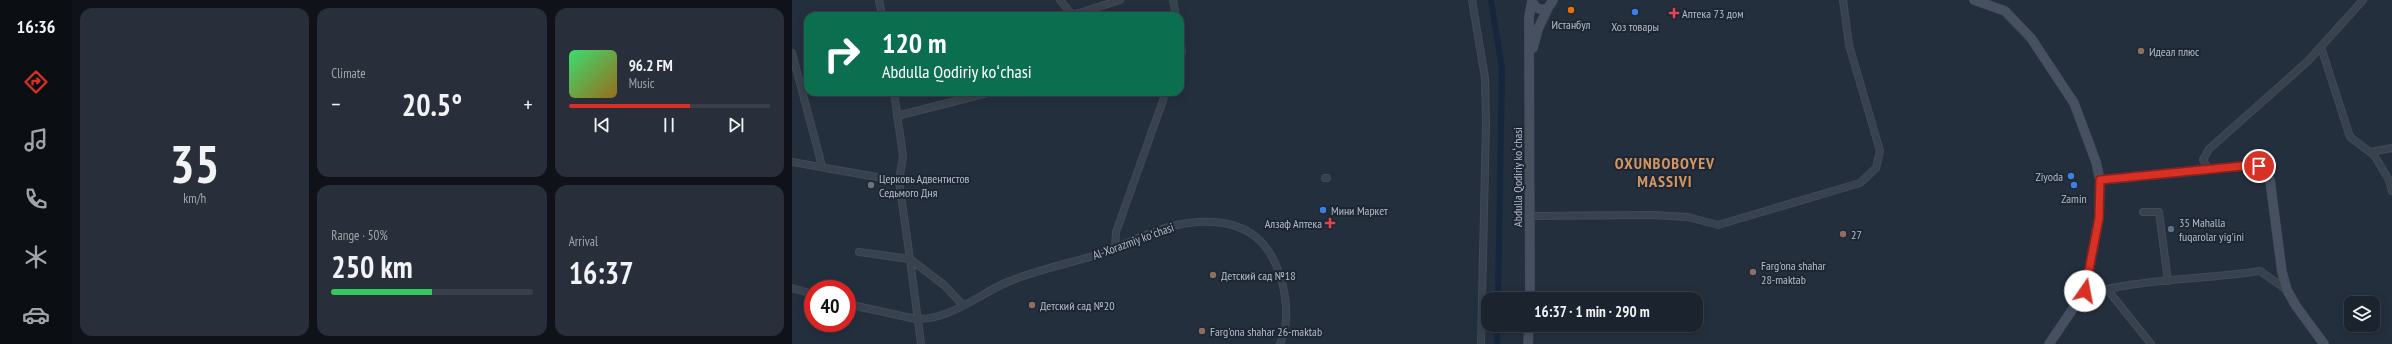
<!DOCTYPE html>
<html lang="en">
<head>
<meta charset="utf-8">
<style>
	:root { --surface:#1b232e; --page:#282f3a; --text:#f1f3f6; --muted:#a0a4aa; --line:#39404a; --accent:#d93025 }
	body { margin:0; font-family:"PT Sans Narrow",sans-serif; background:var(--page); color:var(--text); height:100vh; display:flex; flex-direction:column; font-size:15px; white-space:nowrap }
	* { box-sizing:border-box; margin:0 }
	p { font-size:13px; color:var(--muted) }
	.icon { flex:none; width:22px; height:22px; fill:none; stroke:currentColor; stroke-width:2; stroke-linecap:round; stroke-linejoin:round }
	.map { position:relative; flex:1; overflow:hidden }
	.side { display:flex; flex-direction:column; gap:8px; padding:8px; background:#0f1319; width:720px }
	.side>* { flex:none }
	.top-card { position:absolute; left:12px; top:12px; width:380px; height:84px; border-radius:12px; box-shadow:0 2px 10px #0003,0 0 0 1px var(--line); background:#0b6e4f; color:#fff; overflow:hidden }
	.fabs { position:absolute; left:1552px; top:296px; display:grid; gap:8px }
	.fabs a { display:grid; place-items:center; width:36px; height:36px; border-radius:8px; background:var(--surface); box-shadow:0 2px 10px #0003,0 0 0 1px var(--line); font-size:20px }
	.speed { position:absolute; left:12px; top:280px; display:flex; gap:8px; font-size:20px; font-weight:700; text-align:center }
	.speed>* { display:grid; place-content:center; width:52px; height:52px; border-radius:50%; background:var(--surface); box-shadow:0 2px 10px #0003,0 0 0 1px var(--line); line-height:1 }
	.speed .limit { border:6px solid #d22; background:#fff; color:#111 }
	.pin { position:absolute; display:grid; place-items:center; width:34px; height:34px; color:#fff; margin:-17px; border:2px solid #fff; border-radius:50%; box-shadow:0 1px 4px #0007 }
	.me { position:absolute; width:44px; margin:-22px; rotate:12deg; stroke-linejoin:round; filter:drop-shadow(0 0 3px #0008) }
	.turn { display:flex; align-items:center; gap:14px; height:84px; padding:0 12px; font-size:18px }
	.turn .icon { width:52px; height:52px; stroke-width:2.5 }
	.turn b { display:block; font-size:28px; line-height:34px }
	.big { font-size:30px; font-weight:600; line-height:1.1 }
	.side .card { flex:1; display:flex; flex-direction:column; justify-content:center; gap:6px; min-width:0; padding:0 14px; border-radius:12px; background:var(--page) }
	.side .dial { align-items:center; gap:0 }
	.dial b { font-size:52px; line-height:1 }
	.song { display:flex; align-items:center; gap:12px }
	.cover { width:48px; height:48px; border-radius:6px; background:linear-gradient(135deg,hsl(140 70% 55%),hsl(40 70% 35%)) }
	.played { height:4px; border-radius:2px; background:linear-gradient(90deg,var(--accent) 60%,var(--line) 60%) }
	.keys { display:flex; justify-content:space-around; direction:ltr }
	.heat { display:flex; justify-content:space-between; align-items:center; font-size:22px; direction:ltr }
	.charge { height:6px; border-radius:3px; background:linear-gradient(90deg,#34c759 50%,var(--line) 0) }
	.side .tiles { flex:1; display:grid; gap:8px; grid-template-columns:repeat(3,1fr) }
	.card:first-child { grid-row:span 2 }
	.trip { position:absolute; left:689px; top:292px; width:222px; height:40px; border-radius:12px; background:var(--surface); box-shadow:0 2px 10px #0003,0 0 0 1px var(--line); font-weight:600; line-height:40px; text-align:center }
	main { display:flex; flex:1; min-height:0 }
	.tab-bar { display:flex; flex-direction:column; width:72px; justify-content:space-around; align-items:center; background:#0b0e12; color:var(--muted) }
	.tab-bar .icon { width:28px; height:28px }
	.tab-bar .selected { color:var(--accent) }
	.tab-bar b { font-size:18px; color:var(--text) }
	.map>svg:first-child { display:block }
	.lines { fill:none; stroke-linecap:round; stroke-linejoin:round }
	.canal { stroke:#17263c; stroke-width:6 }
	.street-casing { stroke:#414a57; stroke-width:8 }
	.secondary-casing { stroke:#414a57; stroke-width:10 }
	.street { stroke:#38414e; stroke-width:6 }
	.secondary { stroke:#465061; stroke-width:9 }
	.route-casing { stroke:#8d1f18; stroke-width:10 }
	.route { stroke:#d93025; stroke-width:7 }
	.food-dot { fill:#e8710a; stroke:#1d2633; stroke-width:1.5 }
	.shop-dot { fill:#3f7fe0; stroke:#1d2633; stroke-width:1.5 }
	.health-dot { fill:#e0444e; stroke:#1d2633; stroke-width:1.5 }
	.education-dot { fill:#8d6e63; stroke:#1d2633; stroke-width:1.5 }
	.worship-dot { fill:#6b7280; stroke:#1d2633; stroke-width:1.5 }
	.service-dot { fill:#5c6f8a; stroke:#1d2633; stroke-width:1.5 }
	.labels { text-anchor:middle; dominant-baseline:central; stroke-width:4; stroke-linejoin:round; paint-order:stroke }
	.poi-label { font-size:12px; fill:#b4bcc9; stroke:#1d2633; text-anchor:start }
	.street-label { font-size:12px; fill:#b4bcc9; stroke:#1d2633 }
	.district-label { font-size:16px; font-weight:bold; letter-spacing:1px; fill:#d59563; stroke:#1d2633 }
</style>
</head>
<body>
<main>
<nav class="tab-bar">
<b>16:36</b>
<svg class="icon selected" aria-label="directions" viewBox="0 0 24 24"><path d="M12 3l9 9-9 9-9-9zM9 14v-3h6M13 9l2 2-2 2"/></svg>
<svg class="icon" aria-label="music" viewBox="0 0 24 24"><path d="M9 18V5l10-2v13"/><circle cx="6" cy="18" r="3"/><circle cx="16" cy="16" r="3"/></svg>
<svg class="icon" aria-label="phone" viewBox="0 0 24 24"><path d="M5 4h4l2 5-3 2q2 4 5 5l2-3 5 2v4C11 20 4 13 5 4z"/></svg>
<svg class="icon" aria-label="climate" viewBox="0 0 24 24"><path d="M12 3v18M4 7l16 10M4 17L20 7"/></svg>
<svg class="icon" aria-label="car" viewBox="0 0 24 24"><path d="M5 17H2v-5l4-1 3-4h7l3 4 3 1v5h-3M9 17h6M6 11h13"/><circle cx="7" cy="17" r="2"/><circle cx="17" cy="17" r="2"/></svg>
</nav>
<section class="side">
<div class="tiles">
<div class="card dial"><b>35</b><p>km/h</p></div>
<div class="card"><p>Climate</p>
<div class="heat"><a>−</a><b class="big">20.5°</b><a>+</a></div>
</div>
<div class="card">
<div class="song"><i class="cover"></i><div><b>96.2 FM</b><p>Music</p></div></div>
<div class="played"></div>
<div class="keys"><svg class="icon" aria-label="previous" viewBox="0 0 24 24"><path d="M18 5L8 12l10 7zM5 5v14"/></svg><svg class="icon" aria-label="pause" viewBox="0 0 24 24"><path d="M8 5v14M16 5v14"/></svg><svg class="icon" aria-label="next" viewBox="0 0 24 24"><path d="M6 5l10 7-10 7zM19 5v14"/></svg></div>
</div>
<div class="card"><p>Range · 50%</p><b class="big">250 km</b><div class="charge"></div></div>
<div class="card"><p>Arrival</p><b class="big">16:37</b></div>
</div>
</section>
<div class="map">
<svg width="1600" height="344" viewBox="0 0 1600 344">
	<rect width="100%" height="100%" fill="#242f3e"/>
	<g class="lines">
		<path class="canal" d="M 699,0 L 710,69 L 706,299
			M 705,344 L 705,325"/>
		<g class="street-casing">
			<path id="street" d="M 87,0 L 90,16
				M 268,0 L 281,16
				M 381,0 L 384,16
				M 680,0 L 693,78 L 694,123 L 689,344
				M 281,15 L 328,0
				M 388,34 L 390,52 L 388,57
				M 1529,47 L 1558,137 L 1582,155 L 1597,180 L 1600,191
				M 0,53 L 30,166
				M 102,92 L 111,156 L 107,181 L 118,259 L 152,285 L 171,305
				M 105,116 L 199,92
				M 1579,152 L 1600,148
				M 0,162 L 107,181
				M 1416,168 L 1411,160 L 1417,149 L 1516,61 L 1571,0
				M 533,178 L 535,178
				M 1351,212 L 1367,212 L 1376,281
				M 738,216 L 862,215 L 896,217 L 926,225 L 1068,183 L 1084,168 L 1088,151 L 1057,45 L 1051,0
				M 323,248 L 324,232 L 374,92
				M 67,252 L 118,259 L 129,344
				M 0,288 L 21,294
				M 1315,289 C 1365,278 1418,279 1468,271 L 1495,290
				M 1293,291 L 1315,289 L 1359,344
				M 55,304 L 124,319 C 157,320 185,296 213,283 C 240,271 279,263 308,254 C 334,245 359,230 385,225 C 426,217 466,222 484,265 C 494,288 499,321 488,344"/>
		</g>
		<g class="secondary-casing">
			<path id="secondary" d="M 740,0 C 742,8 748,11 756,8 L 761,0
				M 1182,0 L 1213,11 L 1239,38 L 1282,103 L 1304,162 L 1308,180 L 1307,218 L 1293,291 L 1257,344
				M 741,48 L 746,29 L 756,8
				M 1308,180 L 1461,165 L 1472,169 L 1478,180 L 1490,272 L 1495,290 L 1504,306 L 1532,344
				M 738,299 L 737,17 L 740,1
				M 736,344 L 737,325"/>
		</g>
		<use href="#street" class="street"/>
		<use href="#secondary" class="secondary"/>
	</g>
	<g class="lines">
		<g class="route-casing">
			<path id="route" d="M 1293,291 L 1307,218 L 1308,180 L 1461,165 L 1467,166"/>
		</g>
		<use href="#route" class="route"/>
	</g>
	<circle class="food-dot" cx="779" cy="10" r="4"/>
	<g class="shop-dot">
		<circle cx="843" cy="12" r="4"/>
		<circle cx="1279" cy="176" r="4"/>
		<circle cx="1282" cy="185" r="4"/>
		<circle cx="531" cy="210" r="4"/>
	</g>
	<g class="health-dot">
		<path d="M880 7h4v4h4v4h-4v4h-4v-4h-4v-4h4z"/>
		<path d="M536 217h4v4h4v4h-4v4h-4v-4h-4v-4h4z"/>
	</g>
	<g class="education-dot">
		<circle cx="1349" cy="51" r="4"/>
		<circle cx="1051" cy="234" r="4"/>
		<circle cx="961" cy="272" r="4"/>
		<circle cx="421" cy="275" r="4"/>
		<circle cx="240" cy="305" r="4"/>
		<circle cx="410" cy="331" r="4"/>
	</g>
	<circle class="worship-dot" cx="79" cy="185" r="4"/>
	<circle class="service-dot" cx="1379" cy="229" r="4"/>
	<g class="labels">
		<g class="poi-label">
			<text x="890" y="13">Аптека 73 дом</text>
			<text x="779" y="24" text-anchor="middle">Истанбул</text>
			<text x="843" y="26" text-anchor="middle">Хоз товары</text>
			<text x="1357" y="51">Идеал плюс</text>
			<text x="1271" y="176" text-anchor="end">Ziyoda</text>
			<text x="87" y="178">Церковь Адвентистов<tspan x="87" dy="14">Седьмого Дня</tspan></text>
			<text x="1282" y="198" text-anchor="middle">Zamin</text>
			<text x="539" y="210">Мини Маркет</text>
			<text x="1387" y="222">35 Mahalla<tspan x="1387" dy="14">fuqarolar yig'ini</tspan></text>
			<text x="530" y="223" text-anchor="end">Алзаф Аптека</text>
			<text x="1059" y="234">27</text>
			<text x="969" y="265">Farg'ona shahar<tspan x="969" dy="14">28-maktab</tspan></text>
			<text x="429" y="275">Детский сад №18</text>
			<text x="248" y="305">Детский сад №20</text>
			<text x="418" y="331">Farg'ona shahar 26-maktab</text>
		</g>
		<g class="street-label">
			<text transform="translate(725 177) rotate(-90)">Abdulla Qodiriy koʻchasi</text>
			<text transform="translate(341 241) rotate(-20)">Al-Xorazmiy koʻchasi</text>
		</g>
		<g class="district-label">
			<text x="873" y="163">OXUNBOBOYEV<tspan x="873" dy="18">MASSIVI</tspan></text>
		</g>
	</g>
</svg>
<div class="fabs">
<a><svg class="icon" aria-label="layers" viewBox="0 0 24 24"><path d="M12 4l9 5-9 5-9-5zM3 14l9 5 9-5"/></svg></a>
</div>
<div class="speed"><div class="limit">40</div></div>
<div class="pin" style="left:1467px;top:166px;background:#d93025"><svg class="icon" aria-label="arrive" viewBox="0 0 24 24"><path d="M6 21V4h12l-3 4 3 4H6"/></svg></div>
<svg class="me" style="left:1293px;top:291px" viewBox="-20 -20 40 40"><circle r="19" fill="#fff"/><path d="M0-13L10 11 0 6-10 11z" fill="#d93025"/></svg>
<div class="trip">16:37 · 1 min · 290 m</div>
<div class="top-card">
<div class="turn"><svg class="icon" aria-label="right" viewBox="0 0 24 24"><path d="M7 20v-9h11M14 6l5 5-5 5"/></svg><div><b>120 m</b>Abdulla Qodiriy koʻchasi</div></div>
</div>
</div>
</main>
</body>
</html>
